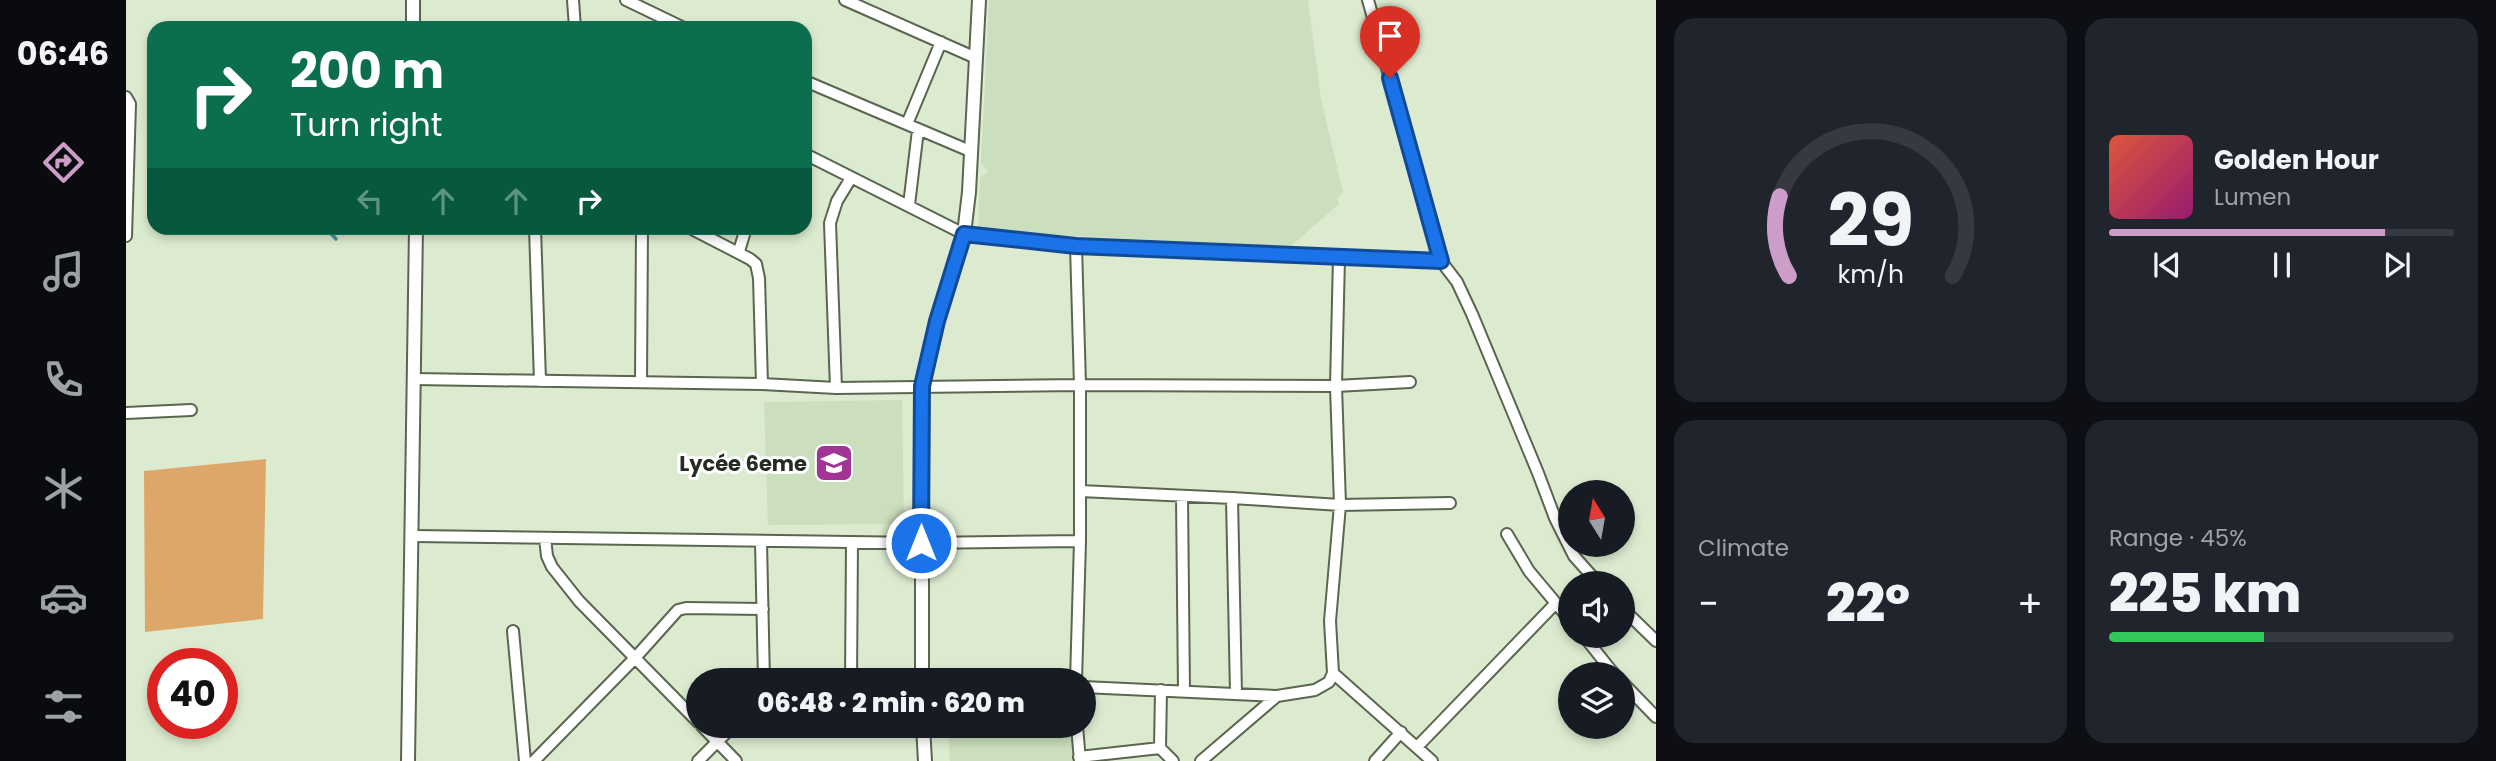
<!DOCTYPE html>
<html lang="en">
<head>
<meta charset="utf-8">
<style>
	:root { --surface:#171b24; --page:#20242c; --text:#f1f3f6; --muted:#9ea1a6; --line:#363941; --accent:#cd9dca }
	body { margin:0; font-family:Poppins,sans-serif; background:var(--page); color:var(--text); height:100vh; display:flex; flex-direction:column; font-size:26px; white-space:nowrap }
	* { box-sizing:border-box; margin:0 }
	p { font-size:23px; color:var(--muted) }
	.icon { flex:none; width:38px; height:38px; fill:none; stroke:currentColor; stroke-width:2; stroke-linecap:round; stroke-linejoin:round }
	.map { position:relative; flex:1; overflow:hidden }
	.details { display:flex; flex-direction:column; gap:18px; padding:18px; background:#0d0f14; width:840px }
	.details>* { flex:none }
	.guide { position:absolute; left:21px; top:21px; width:665px; height:214px; border-radius:21px; box-shadow:0 4px 10px #0003; background:#0b6e4f; color:#fff; overflow:hidden }
	.needle { width:46px; rotate:349deg }
	.fabs { position:absolute; left:1432px; top:480px; display:grid; gap:14px }
	.fabs a { display:grid; place-items:center; width:77px; height:77px; border-radius:50%; background:var(--surface); box-shadow:0 4px 10px #0003; font-size:35px }
	.speed { position:absolute; left:21px; top:648px; display:flex; gap:14px; font-size:35px; font-weight:700; text-align:center }
	.speed>* { display:grid; place-content:center; width:91px; height:91px; border-radius:50%; background:var(--surface); box-shadow:0 4px 10px #0003; line-height:1 }
	.speed .limit { border:10px solid #d22; background:#fff; color:#111 }
	.pin { position:absolute; display:grid; place-items:center; width:60px; height:60px; color:#fff; margin:-72px -30px; border-radius:50% 50% 50% 0; rotate:-45deg; box-shadow:0 0 7px #0007 }
	.pin .icon { rotate:45deg }
	.me { position:absolute; width:77px; margin:-38px; rotate:0deg; stroke-linejoin:round; filter:drop-shadow(0 0 5px #0008) }
	.turn { display:flex; align-items:center; gap:24px; height:147px; padding:0 28px; font-size:32px }
	.turn .icon { width:91px; height:91px; stroke-width:2.5 }
	.turn b { display:block; font-size:49px; line-height:60px }
	.lanes { display:flex; align-items:center; height:66px; padding:0 28px; background:#0003; justify-content:center; gap:35px; direction:ltr }
	.lanes .off { opacity:.35 }
	.big { font-size:52px; font-weight:800; line-height:1.1 }
	.details .tile { flex:1; display:flex; flex-direction:column; justify-content:center; gap:10px; min-width:0; padding:0 24px; border-radius:21px; background:var(--page) }
	.details .dial { align-items:center; gap:0 }
	.dial svg { height:182px; overflow:visible; fill:none; stroke:var(--line); stroke-width:7; stroke-linecap:round; text-anchor:middle }
	.dial text { fill:var(--text); stroke:none }
	.song { display:flex; align-items:center; gap:21px }
	.cover { width:84px; height:84px; border-radius:10px; background:linear-gradient(135deg,hsl(10 70% 55%),hsl(320 70% 35%)) }
	.played { height:7px; border-radius:4px; background:linear-gradient(90deg,var(--accent) 80%,var(--line) 80%) }
	.keys { display:flex; justify-content:space-around; direction:ltr }
	.heat { display:flex; justify-content:space-between; align-items:center; font-size:38px; direction:ltr }
	.charge { height:10px; border-radius:5px; background:linear-gradient(90deg,#34c759 45%,var(--line) 0) }
	.details .tiles { flex:1; display:grid; gap:18px; grid-template-columns:repeat(2,1fr) }
	.trip { position:absolute; left:560px; top:668px; width:410px; height:70px; border-radius:35px; background:var(--surface); box-shadow:0 4px 10px #0003; font-weight:800; line-height:70px; text-align:center }
	main { display:flex; flex:1; min-height:0 }
	.tabs { display:flex; flex-direction:column; width:126px; justify-content:space-around; align-items:center; background:#090b0e; color:var(--muted) }
	.tabs .icon { width:49px; height:49px }
	.tabs .selected { color:var(--accent) }
	.tabs b { font-size:32px; color:var(--text) }
	.map>svg:first-child { display:block }
	.built { fill:#cbdebe }
	.pitch { fill:#dea76a }
	.lines { fill:none; stroke-linecap:round; stroke-linejoin:round }
	.stream { stroke:#3f9693; stroke-width:3.5 }
	.minor-casing { stroke:#5a664f; stroke-width:14 }
	.tertiary-casing { stroke:#5a664f; stroke-width:16 }
	.minor { stroke:#fff; stroke-width:10 }
	.tertiary { stroke:#fff; stroke-width:12 }
	.route-casing { stroke:#114b97; stroke-width:18 }
	.route { stroke:#1a73e8; stroke-width:12 }
	.labels { text-anchor:middle; dominant-baseline:central; stroke-width:6; stroke-linejoin:round; paint-order:stroke }
	.poi-label { font-size:21px; font-weight:bold; fill:#262c22; stroke:#fff; text-anchor:end }
</style>
</head>
<body>
<main>
<nav class="tabs">
<b>06:46</b>
<svg class="icon selected" aria-label="directions" viewBox="0 0 24 24"><path d="M12 3l9 9-9 9-9-9zM9 14v-3h6M13 9l2 2-2 2"/></svg>
<svg class="icon" aria-label="music" viewBox="0 0 24 24"><path d="M9 18V5l10-2v13"/><circle cx="6" cy="18" r="3"/><circle cx="16" cy="16" r="3"/></svg>
<svg class="icon" aria-label="phone" viewBox="0 0 24 24"><path d="M5 4h4l2 5-3 2q2 4 5 5l2-3 5 2v4C11 20 4 13 5 4z"/></svg>
<svg class="icon" aria-label="climate" viewBox="0 0 24 24"><path d="M12 3v18M4 7l16 10M4 17L20 7"/></svg>
<svg class="icon" aria-label="car" viewBox="0 0 24 24"><path d="M5 17H2v-5l4-1 3-4h7l3 4 3 1v5h-3M9 17h6M6 11h13"/><circle cx="7" cy="17" r="2"/><circle cx="17" cy="17" r="2"/></svg>
<svg class="icon" aria-label="filters" viewBox="0 0 24 24"><path d="M4 7h16M4 17h16"/><circle cx="9" cy="7" r="2"/><circle cx="15" cy="17" r="2"/></svg>
</nav>
<div class="map">
<svg width="1530" height="761" viewBox="0 0 1530 761">
	<rect width="100%" height="100%" fill="#dcebd0"/>
	<path class="built" d="M 863,0 L 1182,0 L 1195,99 L 1217,192 L 1211,198 L 1213,204 L 1164,247 L 852,231 L 854,178 L 862,172 L 855,163 Z
		M 776,400 L 778,524 L 642,525 L 638,402 Z
		M 822,726 L 949,726 L 950,761 L 824,761 Z"/>
	<path class="pitch" d="M 140,459 L 137,619 L 19,632 L 18,471 Z"/>
	<g class="lines">
		<path class="stream" d="M 200,228 L 210,239"/>
		<g class="minor-casing">
			<path id="minor" d="M 447,0 L 449,28
				M 500,0 L 558,28
				M 719,0 L 850,58
				M 1242,0 L 1315,261 L 1331,282 L 1346,314 L 1412,473 L 1429,518 L 1448,556 L 1472,583
				M 679,81 L 844,151
				M 0,97 L 4,104 L 0,236
				M 781,124 L 815,42
				M 679,154 L 838,234 L 950,246 L 1315,261
				M 783,205 L 792,130
				M 409,228 L 414,381
				M 564,228 L 624,259 L 630,264 L 633,278 L 636,384
				M 950,246 L 954,385 L 1210,386 L 1284,382
				M 613,251 L 620,228
				M 288,379 L 636,384 L 710,388 L 954,385 L 954,541 L 950,681
				M 515,382 L 516,228
				M 710,388 L 704,223 L 711,201 L 725,178
				M 0,413 L 65,410
				M 954,491 L 1106,498 L 1214,505 L 1324,503
				M 1056,496 L 1058,691
				M 1106,498 L 1110,694
				M 1381,534 L 1403,571 L 1444,620
				M 287,536 L 795,543 L 954,541
				M 419,538 L 421,556 L 426,567 L 453,601 L 572,722
				M 635,542 L 638,681
				M 1496,608 L 1530,641
				M 387,631 L 399,761
				M 1457,635 L 1488,674
				M 1207,673 L 1204,621 L 1214,505 L 1210,386 L 1213,257
				M 725,681 L 726,543
				M 1496,682 L 1530,717
				M 957,687 L 1151,696
				M 576,726 L 610,761
				M 951,726 L 954,761
				M 1291,747 L 1429,604
				M 1034,748 L 1035,690
				M 953,757 L 1034,748 L 1047,761
				M 408,761 L 509,658 L 552,610 L 560,608 L 637,609
				M 572,761 L 607,726
				M 1075,761 L 1151,696 L 1189,690 L 1203,682 L 1207,673 L 1306,761
				M 1249,761 L 1275,732"/>
		</g>
		<g class="tertiary-casing">
			<path id="tertiary" d="M 287,28 L 287,0
				M 796,681 L 796,386 L 815,307 L 838,234 L 843,192 L 853,0
				M 797,726 L 799,761
				M 282,761 L 290,228"/>
		</g>
		<use href="#minor" class="minor"/>
		<use href="#tertiary" class="tertiary"/>
	</g>
	<g class="lines">
		<g class="route-casing">
			<path id="route" d="M 795,543 L 796,386 L 811,321 L 838,234 L 950,246 L 1315,261 L 1264,78"/>
		</g>
		<use href="#route" class="route"/>
	</g>
	<defs>
		<g id="school-square" transform="scale(2.0125)"><rect x="-9" y="-9" width="18" height="18" rx="4" fill="#a13494" stroke="#fff"/><path d="M0-5L7-2L0 1L-7-2ZM-4 1L0 2.5L4 1V4Q0 6-4 4Z" fill="#fff"/></g>
	</defs>
	<g fill-rule="evenodd">
		<use href="#school-square" x="708" y="463"/>
	</g>
	<g class="labels">
		<g class="poi-label">
			<text x="681" y="463">Lycée 6eme</text>
		</g>
	</g>
</svg>
<div class="fabs">
<a><svg class="needle" viewBox="-14 -14 28 28"><path d="M0-13l5 13h-10z" fill="#e53935"/><path d="M0 13l5-13h-10z" fill="#9ea1a6"/></svg></a>
<a><svg class="icon" aria-label="sound" viewBox="0 0 24 24"><path d="M4 9h4l5-4v14l-5-4H4zM17 9q2 3 0 6"/></svg></a>
<a><svg class="icon" aria-label="layers" viewBox="0 0 24 24"><path d="M12 4l9 5-9 5-9-5zM3 14l9 5 9-5"/></svg></a>
</div>
<div class="speed"><div class="limit">40</div></div>
<div class="pin" style="left:1264px;top:78px;background:#d93025"><svg class="icon" aria-label="arrive" viewBox="0 0 24 24"><path d="M6 21V4h12l-3 4 3 4H6"/></svg></div>
<svg class="me" style="left:795px;top:543px" viewBox="-20 -20 40 40"><circle r="17" fill="#1a73e8" stroke="#fff" stroke-width="3"/><path d="M0-11L8 9 0 5-8 9z" fill="#fff"/></svg>
<div class="trip">06:48 · 2 min · 620 m</div>
<div class="guide">
<div class="turn"><svg class="icon" aria-label="right" viewBox="0 0 24 24"><path d="M7 20v-9h11M14 6l5 5-5 5"/></svg><div><b>200 m</b>Turn right</div></div>
<div class="lanes"><svg class="icon off" aria-label="left" viewBox="0 0 24 24"><path d="M17 20v-9H6M10 6l-5 5 5 5"/></svg><svg class="icon off" aria-label="ahead" viewBox="0 0 24 24"><path d="M12 20V5M6 11l6-6 6 6"/></svg><svg class="icon off" aria-label="ahead" viewBox="0 0 24 24"><path d="M12 20V5M6 11l6-6 6 6"/></svg><svg class="icon" aria-label="right" viewBox="0 0 24 24"><path d="M7 20v-9h11M14 6l5 5-5 5"/></svg></div>
</div>
</div>
<section class="details">
<div class="tiles">
<div class="tile dial"><svg viewBox="0 0 100 80">
<path d="M14 69A42 42 0 1 1 86 69"/>
<path d="M14 69A42 42 0 0 1 10 34" stroke="#cd9dca"/>
<text x="50" y="56" font-size="32" font-weight="700">29</text>
<text x="50" y="72" font-size="11">km/h</text>
</svg></div>
<div class="tile">
<div class="song"><i class="cover"></i><div><b>Golden Hour</b><p>Lumen</p></div></div>
<div class="played"></div>
<div class="keys"><svg class="icon" aria-label="previous" viewBox="0 0 24 24"><path d="M18 5L8 12l10 7zM5 5v14"/></svg><svg class="icon" aria-label="pause" viewBox="0 0 24 24"><path d="M8 5v14M16 5v14"/></svg><svg class="icon" aria-label="next" viewBox="0 0 24 24"><path d="M6 5l10 7-10 7zM19 5v14"/></svg></div>
</div>
<div class="tile"><p>Climate</p>
<div class="heat"><a>−</a><b class="big">22°</b><a>+</a></div>
</div>
<div class="tile"><p>Range · 45%</p><b class="big">225 km</b><div class="charge"></div></div>
</div>
</section>
</main>
</body>
</html>
